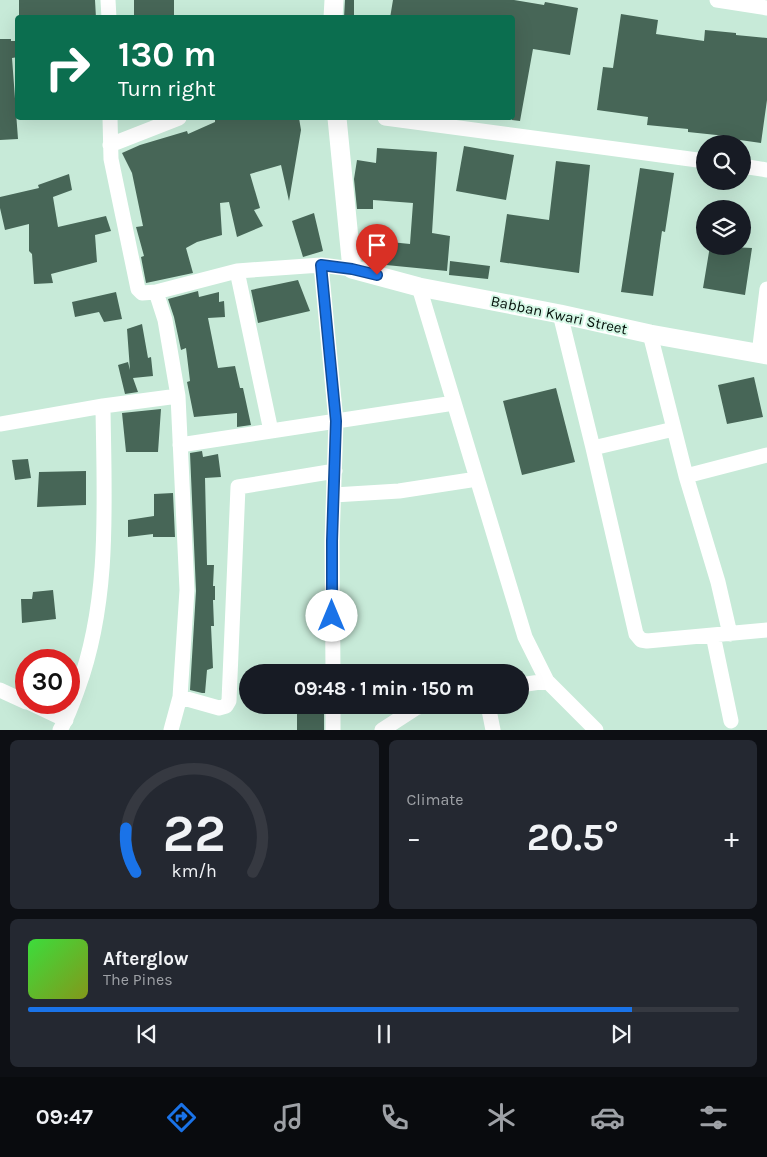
<!DOCTYPE html>
<html lang="en">
<head>
<meta charset="utf-8">
<style>
	:root { --surface:#171b24; --page:#242831; --text:#f1f3f6; --muted:#9ea1a6; --line:#363941; --accent:#1a73e8 }
	body { margin:0; font-family:Karla,sans-serif; background:var(--page); color:var(--text); height:100vh; display:flex; flex-direction:column; font-size:19px; white-space:nowrap }
	* { box-sizing:border-box; margin:0 }
	p { font-size:16px; color:var(--muted) }
	.icon { flex:none; width:28px; height:28px; fill:none; stroke:currentColor; stroke-width:2; stroke-linecap:round; stroke-linejoin:round }
	.map { position:relative; height:730px; overflow:hidden }
	.details { display:flex; flex-direction:column; gap:10px; padding:10px; background:#0d0f14; flex:1 }
	.details>* { flex:none }
	.top-card { position:absolute; left:15px; top:15px; width:500px; height:105px; border-radius:5px; box-shadow:0 5px 20px #0002; background:#0b6e4f; color:#fff; overflow:hidden }
	.fabs { position:absolute; left:696px; top:135px; display:grid; gap:10px }
	.fabs a { display:grid; place-items:center; width:55px; height:55px; border-radius:50%; background:var(--surface); box-shadow:0 5px 20px #0002; font-size:25px }
	.speed { position:absolute; left:15px; top:649px; display:flex; gap:10px; font-size:25px; font-weight:700; text-align:center }
	.speed>* { display:grid; place-content:center; width:65px; height:65px; border-radius:50%; background:var(--surface); box-shadow:0 5px 20px #0002; line-height:1 }
	.speed .limit { border:8px solid #d22; background:#fff; color:#111 }
	.pin { position:absolute; display:grid; place-items:center; width:42px; height:42px; color:#fff; margin:-51px -21px; border-radius:50% 50% 50% 0; rotate:-45deg; box-shadow:0 0 5px #0007 }
	.pin .icon { rotate:45deg }
	.me { position:absolute; width:55px; margin:-28px; rotate:0deg; stroke-linejoin:round; filter:drop-shadow(0 0 4px #0008) }
	.turn { display:flex; align-items:center; gap:18px; height:105px; padding:0 20px; font-size:22px }
	.turn .icon { width:65px; height:65px; stroke-width:2.5 }
	.turn b { display:block; font-size:35px; line-height:42px }
	.big { font-size:38px; font-weight:700; line-height:1.1 }
	.details .widget { flex:1; display:flex; flex-direction:column; justify-content:center; gap:8px; min-width:0; padding:0 18px; border-radius:8px; background:var(--page) }
	.details .dial { align-items:center; gap:0 }
	.dial svg { height:130px; overflow:visible; fill:none; stroke:var(--line); stroke-width:7; stroke-linecap:round; text-anchor:middle }
	.dial text { fill:var(--text); stroke:none }
	.song { display:flex; align-items:center; gap:15px }
	.cover { width:60px; height:60px; border-radius:8px; background:linear-gradient(135deg,hsl(120 70% 55%),hsl(70 70% 35%)) }
	.played { height:5px; border-radius:2px; background:linear-gradient(90deg,var(--accent) 85%,var(--line) 85%) }
	.keys { display:flex; justify-content:space-around; direction:ltr }
	.heat { display:flex; justify-content:space-between; align-items:center; font-size:28px; direction:ltr }
	.details .tiles { flex:1; display:grid; gap:10px; grid-template-columns:1fr 1fr }
	.widget:last-child { grid-column:span 2 }
	.trip { position:absolute; left:239px; top:664px; width:290px; height:50px; border-radius:25px; background:var(--surface); box-shadow:0 5px 20px #0002; font-weight:700; line-height:50px; text-align:center }
	.tab-bar { display:flex; height:80px; justify-content:space-around; align-items:center; background:#090b0e; color:var(--muted) }
	.tab-bar .icon { width:35px; height:35px }
	.tab-bar .selected { color:var(--accent) }
	.tab-bar b { font-size:22px; color:var(--text) }
	.map>svg:first-child { display:block }
	.building { fill:#476657 }
	.lines { fill:none; stroke-linecap:round; stroke-linejoin:round }
	.minor { stroke:#fff; stroke-width:15 }
	.tertiary { stroke:#fff; stroke-width:19 }
	.route-casing { stroke:#114b97; stroke-width:12 }
	.route { stroke:#1a73e8; stroke-width:9 }
	.labels { text-anchor:middle; dominant-baseline:central; stroke-width:4; stroke-linejoin:round; paint-order:stroke }
	.street-label { font-size:15px; fill:#05110b; stroke:#d4f7e5 }
</style>
</head>
<body>
<div class="map">
<svg width="767" height="730" viewBox="0 0 767 730">
	<rect width="100%" height="100%" fill="#c7ead8"/>
	<path class="building" d="M 19,0 L 95,0 L 96,18 L 19,18 Z
		M 134,0 L 174,0 L 174,18 L 134,18 Z
		M 345,0 L 354,0 L 354,18 L 344,18 Z
		M 393,0 L 514,0 L 544,5 L 545,2 L 578,8 L 570,55 L 533,49 L 520,121 L 512,120 L 512,18 L 390,18 Z
		M 621,14 L 658,20 L 656,34 L 704,41 L 705,30 L 736,33 L 736,35 L 767,38 L 767,100 L 761,143 L 726,138 L 726,136 L 688,132 L 688,129 L 647,125 L 648,117 L 597,110 L 603,67 L 613,68 Z
		M 0,39 L 11,39 L 11,41 L 18,41 L 18,57 L 12,58 L 18,139 L 0,140 Z
		M 224,118 L 299,118 L 301,130 L 289,201 L 281,165 L 250,174 L 260,208 L 254,210 L 263,226 L 237,237 L 229,202 L 220,203 L 222,235 L 197,242 L 186,248 L 193,273 L 146,283 L 141,257 L 144,256 L 136,227 L 143,226 L 132,173 L 122,153 L 140,145 L 187,131 L 188,134 L 215,122 L 215,120 Z
		M 464,146 L 514,155 L 506,200 L 456,191 Z
		M 377,148 L 437,152 L 432,233 L 450,236 L 447,271 L 376,264 L 362,260 L 361,239 L 410,244 L 413,203 L 373,200 L 373,209 L 357,209 L 354,179 L 357,160 L 376,163 Z
		M 556,161 L 590,165 L 579,273 L 500,262 L 507,214 L 549,220 Z
		M 640,168 L 674,173 L 665,232 L 662,231 L 653,296 L 621,292 Z
		M 69,174 L 72,190 L 53,197 L 58,227 L 106,216 L 111,231 L 95,235 L 97,262 L 51,274 L 53,283 L 34,284 L 32,254 L 29,251 L 29,224 L 5,230 L 0,208 L 0,197 L 39,188 L 38,185 Z
		M 314,213 L 323,251 L 303,257 L 292,221 Z
		M 710,246 L 752,248 L 745,295 L 703,288 Z
		M 450,261 L 490,266 L 488,279 L 449,275 Z
		M 298,280 L 310,311 L 258,323 L 251,290 Z
		M 198,291 L 199,297 L 219,292 L 219,302 L 224,301 L 225,317 L 208,318 L 218,368 L 235,366 L 240,388 L 243,388 L 251,425 L 237,427 L 237,413 L 194,417 L 187,382 L 190,381 L 186,348 L 181,350 L 174,317 L 168,299 Z
		M 116,292 L 122,319 L 104,322 L 99,312 L 75,317 L 72,302 Z
		M 142,324 L 148,358 L 151,357 L 153,376 L 133,378 L 138,392 L 125,394 L 118,365 L 128,362 L 130,370 L 127,329 Z
		M 754,377 L 763,417 L 727,424 L 718,385 Z
		M 556,388 L 575,462 L 522,475 L 503,401 Z
		M 161,409 L 158,452 L 126,452 L 122,413 Z
		M 202,451 L 203,457 L 218,454 L 221,477 L 205,478 L 207,565 L 214,565 L 213,586 L 215,586 L 215,600 L 213,600 L 214,626 L 211,626 L 213,668 L 207,670 L 205,693 L 202,693 L 190,690 L 196,591 L 190,453 Z
		M 28,459 L 31,478 L 15,480 L 12,460 Z
		M 86,471 L 86,505 L 37,507 L 39,472 Z
		M 173,493 L 175,537 L 153,537 L 153,534 L 128,537 L 128,520 L 154,516 L 154,494 Z
		M 53,590 L 56,619 L 22,623 L 21,599 L 32,599 L 33,592 Z
		M 297,705 L 324,705 L 324,730 L 297,730 Z"/>
	<g class="lines">
		<path class="minor" d="M 108,0 L 109,18
			M 717,0 L 767,8
			M 110,118 L 111,159 L 138,289 L 142,293 L 156,292 L 237,271 L 321,265 L 352,269
			M 385,118 L 705,161
			M 110,145 L 179,118
			M 742,166 L 767,170
			M 321,265 L 336,421 L 332,541 L 333,672
			M 237,271 L 271,431
			M 419,287 L 525,637 L 547,681 L 596,730
			M 156,292 L 165,320 L 178,396 L 187,590 L 180,697 L 171,730
			M 560,314 L 593,448 L 636,634 L 641,640 L 647,641 L 767,630
			M 650,334 L 686,476 L 718,582 L 730,634
			M 759,354 L 767,289
			M 0,424 L 103,406 L 178,396
			M 180,445 L 454,403
			M 593,448 L 674,429
			M 686,476 L 767,455
			M 334,495 L 399,491 L 477,479
			M 713,635 L 731,721
			M 520,685 L 547,681
			M 0,690 L 26,702
			M 180,697 L 219,708 L 226,706 L 229,701 L 238,487 L 335,471
			M 28,702 L 66,720
			M 333,705 L 333,730
			M 488,705 L 493,730
			M 60,730 C 68,717 73,702 78,688 C 111,598 104,500 103,406
			M 382,730 L 416,708 L 425,705"/>
		<path class="tertiary" d="M 333,18 L 334,0
			M 337,118 L 352,269 L 419,287 L 560,314 L 650,334 L 767,355"/>
	</g>
	<g class="lines">
		<g class="route-casing">
			<path id="route" d="M 332,616 L 332,541 L 336,421 L 321,265 L 352,269 L 377,275"/>
		</g>
		<use href="#route" class="route"/>
	</g>
	<g class="labels">
		<g class="street-label">
			<text transform="translate(559 315) rotate(12)">Babban Kwari Street</text>
		</g>
	</g>
</svg>
<div class="fabs">
<a><svg class="icon" aria-label="search" viewBox="0 0 24 24"><circle cx="10" cy="10" r="6"/><path d="M15 15l6 6"/></svg></a>
<a><svg class="icon" aria-label="layers" viewBox="0 0 24 24"><path d="M12 4l9 5-9 5-9-5zM3 14l9 5 9-5"/></svg></a>
</div>
<div class="speed"><div class="limit">30</div></div>
<div class="pin" style="left:377px;top:275px;background:#d93025"><svg class="icon" aria-label="arrive" viewBox="0 0 24 24"><path d="M6 21V4h12l-3 4 3 4H6"/></svg></div>
<svg class="me" style="left:332px;top:616px" viewBox="-20 -20 40 40"><circle r="19" fill="#fff"/><path d="M0-13L10 11 0 6-10 11z" fill="#1a73e8"/></svg>
<div class="trip">09:48 · 1 min · 150 m</div>
<div class="top-card">
<div class="turn"><svg class="icon" aria-label="right" viewBox="0 0 24 24"><path d="M7 20v-9h11M14 6l5 5-5 5"/></svg><div><b>130 m</b>Turn right</div></div>
</div>
</div>
<section class="details">
<div class="tiles">
<div class="widget dial"><svg viewBox="0 0 100 80">
<path d="M14 69A42 42 0 1 1 86 69"/>
<path d="M14 69A42 42 0 0 1 8 42" stroke="#1a73e8"/>
<text x="50" y="56" font-size="32" font-weight="700">22</text>
<text x="50" y="72" font-size="11">km/h</text>
</svg></div>
<div class="widget"><p>Climate</p>
<div class="heat"><a>−</a><b class="big">20.5°</b><a>+</a></div>
</div>
<div class="widget">
<div class="song"><i class="cover"></i><div><b>Afterglow</b><p>The Pines</p></div></div>
<div class="played"></div>
<div class="keys"><svg class="icon" aria-label="previous" viewBox="0 0 24 24"><path d="M18 5L8 12l10 7zM5 5v14"/></svg><svg class="icon" aria-label="pause" viewBox="0 0 24 24"><path d="M8 5v14M16 5v14"/></svg><svg class="icon" aria-label="next" viewBox="0 0 24 24"><path d="M6 5l10 7-10 7zM19 5v14"/></svg></div>
</div>
</div>
</section>
<nav class="tab-bar">
<b>09:47</b>
<svg class="icon selected" aria-label="directions" viewBox="0 0 24 24"><path d="M12 3l9 9-9 9-9-9zM9 14v-3h6M13 9l2 2-2 2"/></svg>
<svg class="icon" aria-label="music" viewBox="0 0 24 24"><path d="M9 18V5l10-2v13"/><circle cx="6" cy="18" r="3"/><circle cx="16" cy="16" r="3"/></svg>
<svg class="icon" aria-label="phone" viewBox="0 0 24 24"><path d="M5 4h4l2 5-3 2q2 4 5 5l2-3 5 2v4C11 20 4 13 5 4z"/></svg>
<svg class="icon" aria-label="climate" viewBox="0 0 24 24"><path d="M12 3v18M4 7l16 10M4 17L20 7"/></svg>
<svg class="icon" aria-label="car" viewBox="0 0 24 24"><path d="M5 17H2v-5l4-1 3-4h7l3 4 3 1v5h-3M9 17h6M6 11h13"/><circle cx="7" cy="17" r="2"/><circle cx="17" cy="17" r="2"/></svg>
<svg class="icon" aria-label="filters" viewBox="0 0 24 24"><path d="M4 7h16M4 17h16"/><circle cx="9" cy="7" r="2"/><circle cx="15" cy="17" r="2"/></svg>
</nav>
</body>
</html>
